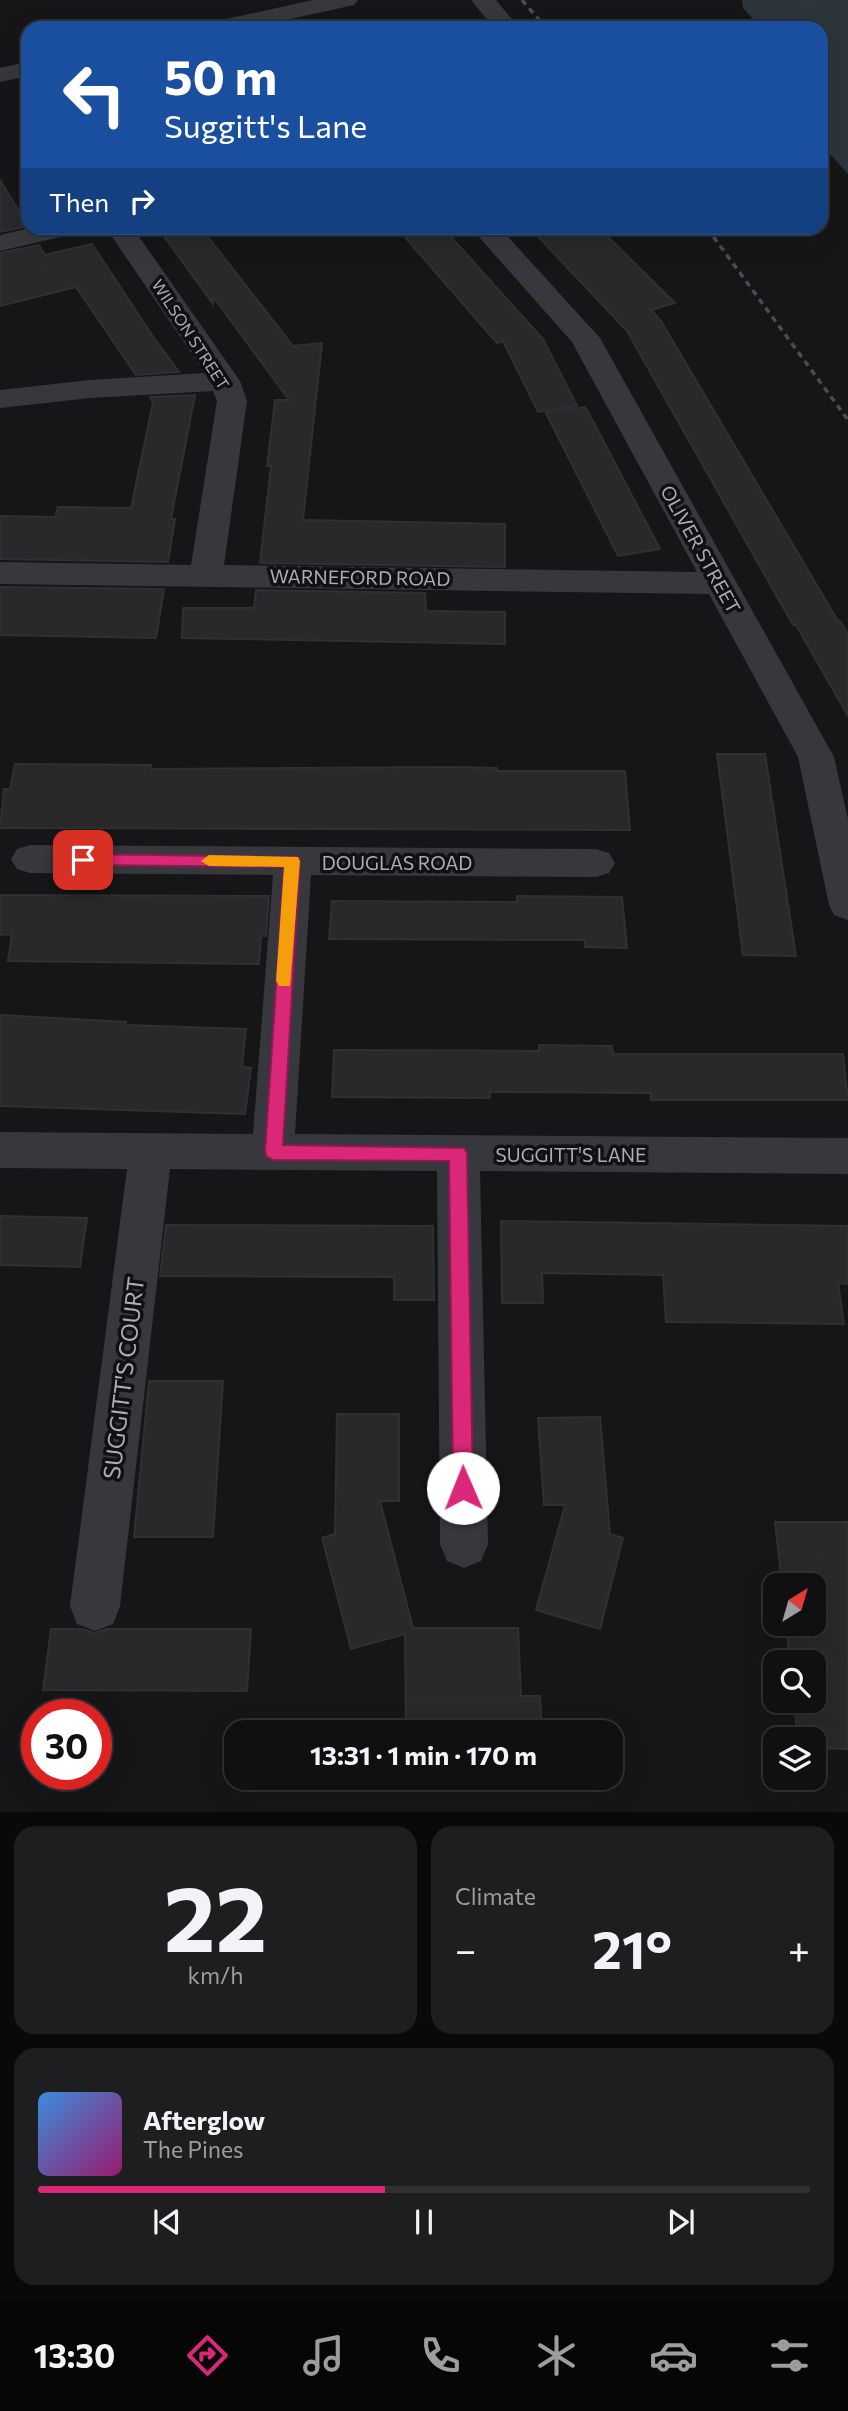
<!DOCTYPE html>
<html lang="en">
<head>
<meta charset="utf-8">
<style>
	:root { --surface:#101012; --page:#1e1e20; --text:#f1f3f6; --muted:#9c9d9f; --line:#303032; --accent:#db2777 }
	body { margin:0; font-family:Commissioner,sans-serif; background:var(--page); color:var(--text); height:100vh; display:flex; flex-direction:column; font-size:26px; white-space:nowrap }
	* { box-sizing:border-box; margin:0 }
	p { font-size:23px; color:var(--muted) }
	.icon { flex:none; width:38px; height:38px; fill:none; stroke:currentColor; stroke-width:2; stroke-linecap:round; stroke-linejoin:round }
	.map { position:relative; height:1812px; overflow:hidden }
	.side { display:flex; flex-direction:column; gap:14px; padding:14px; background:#09090a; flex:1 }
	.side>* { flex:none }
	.top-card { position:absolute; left:21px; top:21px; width:807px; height:214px; border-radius:21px; box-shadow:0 7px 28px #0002,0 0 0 2px var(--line); background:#1a4fa0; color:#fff; overflow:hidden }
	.needle { width:46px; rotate:37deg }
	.tools { position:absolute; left:763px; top:1573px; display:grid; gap:14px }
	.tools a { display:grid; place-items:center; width:63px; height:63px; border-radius:14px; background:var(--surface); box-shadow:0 7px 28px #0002,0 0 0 2px var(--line); font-size:35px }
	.speed { position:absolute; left:21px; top:1699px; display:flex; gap:14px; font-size:35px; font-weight:700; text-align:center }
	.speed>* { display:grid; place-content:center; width:91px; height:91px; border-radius:50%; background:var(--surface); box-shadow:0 7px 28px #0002,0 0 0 2px var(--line); line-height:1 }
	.speed .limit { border:10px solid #d22; background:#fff; color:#111 }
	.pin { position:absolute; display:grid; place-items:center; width:60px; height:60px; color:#fff; margin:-30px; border-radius:14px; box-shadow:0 4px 10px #0006 }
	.me { position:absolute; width:77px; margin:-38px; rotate:359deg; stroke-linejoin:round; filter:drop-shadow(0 0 5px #0008) }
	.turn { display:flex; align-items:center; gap:24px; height:147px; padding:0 28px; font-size:32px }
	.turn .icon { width:91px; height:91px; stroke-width:2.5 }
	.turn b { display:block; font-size:49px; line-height:60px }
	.then { display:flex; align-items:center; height:66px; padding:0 28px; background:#0003; gap:14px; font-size:26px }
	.big { font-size:52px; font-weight:700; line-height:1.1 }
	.side .widget { flex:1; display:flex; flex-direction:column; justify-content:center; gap:10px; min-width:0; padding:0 24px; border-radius:21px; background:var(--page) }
	.side .dial { align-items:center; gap:0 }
	.dial b { font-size:91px; line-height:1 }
	.song { display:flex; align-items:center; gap:21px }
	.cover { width:84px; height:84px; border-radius:10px; background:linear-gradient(135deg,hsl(210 70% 55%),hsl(320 70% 35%)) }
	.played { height:7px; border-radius:4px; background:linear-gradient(90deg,var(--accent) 45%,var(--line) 45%) }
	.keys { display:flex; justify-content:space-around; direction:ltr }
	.heat { display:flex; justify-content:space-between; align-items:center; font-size:38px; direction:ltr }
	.side .tiles { flex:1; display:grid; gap:14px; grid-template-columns:1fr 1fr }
	.widget:last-child { grid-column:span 2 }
	.trip { position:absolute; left:224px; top:1720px; width:399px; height:70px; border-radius:21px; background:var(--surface); box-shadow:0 7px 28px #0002,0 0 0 2px var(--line); font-weight:700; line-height:70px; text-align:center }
	.dock { display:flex; height:112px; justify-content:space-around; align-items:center; background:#060607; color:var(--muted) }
	.dock .icon { width:49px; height:49px }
	.dock .selected { color:var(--accent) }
	.dock b { font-size:32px; color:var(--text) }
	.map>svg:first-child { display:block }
	.water { fill:#2c353c }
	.building { fill:#29292c; stroke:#303034; stroke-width:2 }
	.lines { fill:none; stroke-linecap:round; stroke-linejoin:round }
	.minor { fill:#37383d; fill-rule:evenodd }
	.rail { stroke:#4a4c52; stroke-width:3.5; stroke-dasharray:6 5; stroke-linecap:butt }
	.route { fill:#db2777; stroke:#8e194d; stroke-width:2 }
	.slow { fill:#f59e0b }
	.labels { text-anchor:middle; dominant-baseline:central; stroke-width:7; stroke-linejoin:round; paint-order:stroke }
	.far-street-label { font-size:16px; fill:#a8adb8; stroke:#111113 }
	.street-label { font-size:19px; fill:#a8adb8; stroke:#111113 }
	.near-street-label { font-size:23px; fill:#a8adb8; stroke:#111113 }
</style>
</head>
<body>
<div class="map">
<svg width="848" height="1813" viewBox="0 0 848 1813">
	<rect width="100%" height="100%" fill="#161618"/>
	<path class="water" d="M 742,0 L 848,0 L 848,174 L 821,144 L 821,28 L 761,28 L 743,8 Z"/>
	<path class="building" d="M 0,180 L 28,226 L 0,232 Z
		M 158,228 L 201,228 L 293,346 L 322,343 L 303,520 L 505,524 L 505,567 L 260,563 L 271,466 L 267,466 L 275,400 L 289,400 L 214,298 L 213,304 Z
		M 397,228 L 443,228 L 543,339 L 577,406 L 538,412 L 503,341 L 497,343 Z
		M 530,228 L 599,228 L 675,303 L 651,310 L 661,321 L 838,621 L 840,621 L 848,634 L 848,716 L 796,625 L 793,625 L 627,331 Z
		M 92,244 L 152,335 L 179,372 L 136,375 L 76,287 L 0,306 L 0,253 L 39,245 L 45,255 Z
		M 195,395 L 171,519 L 175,519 L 168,562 L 0,559 L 0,516 L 55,517 L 58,507 L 131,508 L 153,402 L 150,397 Z
		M 585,407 L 594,423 L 660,549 L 618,556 L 546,413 Z
		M 0,587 L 164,589 L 156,638 L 0,635 Z
		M 256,590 L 425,593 L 426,611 L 505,612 L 505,644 L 182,638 L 183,608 L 254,608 Z
		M 717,754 L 765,754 L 796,956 L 743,955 Z
		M 15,764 L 151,765 L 151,769 L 453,767 L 497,768 L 497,771 L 625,771 L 630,830 L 0,828 L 4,789 L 10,789 Z
		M 0,895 L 269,896 L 266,936 L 261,936 L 259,964 L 8,961 L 12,934 L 0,935 Z
		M 517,896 L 622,897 L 627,948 L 585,947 L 585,940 L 329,939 L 332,901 L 517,902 Z
		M 0,1015 L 126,1022 L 125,1025 L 246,1029 L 242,1067 L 251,1068 L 245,1114 L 0,1106 Z
		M 539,1045 L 612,1046 L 613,1054 L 843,1054 L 848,1100 L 651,1100 L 651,1093 L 490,1092 L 490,1098 L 332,1097 L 334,1050 L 539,1051 Z
		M 0,1216 L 87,1218 L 80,1267 L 0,1265 Z
		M 501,1221 L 848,1226 L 848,1284 L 838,1283 L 844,1324 L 666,1322 L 663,1275 L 542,1273 L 543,1303 L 502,1303 Z
		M 166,1225 L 433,1226 L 434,1300 L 394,1300 L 394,1277 L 160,1276 Z
		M 149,1381 L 223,1381 L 213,1537 L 134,1537 Z
		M 337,1414 L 399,1414 L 399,1501 L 380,1501 L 413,1628 L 518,1628 L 521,1696 L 540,1696 L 542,1732 L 406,1732 L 405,1634 L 351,1649 L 322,1538 L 335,1534 Z
		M 600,1417 L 610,1534 L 623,1538 L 600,1629 L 536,1610 L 565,1505 L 544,1505 L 538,1418 Z
		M 775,1522 L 848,1522 L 848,1749 L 814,1748 L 814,1740 L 798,1740 L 794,1701 L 814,1701 L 814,1662 L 790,1662 L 786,1624 L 814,1624 L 814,1586 L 782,1586 Z
		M 51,1629 L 83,1629 L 94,1633 L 107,1629 L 251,1629 L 247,1691 L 43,1690 Z"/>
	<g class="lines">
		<path class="minor" d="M 313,0 L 358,0 L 354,5 L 250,28 L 205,28 L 208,23 Z
			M 471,0 L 496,0 L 519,28 L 494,28 Z
			M 28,62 L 28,76 L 0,82 L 0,68 Z
			M 30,228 L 77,228 L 73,234 L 0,251 L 0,235 Z
			M 106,228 L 133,228 L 240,381 L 247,401 L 224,565 L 697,572 L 572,342 L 471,228 L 500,228 L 600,338 L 834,757 L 848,819 L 848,920 L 834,915 L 829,905 L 798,757 L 709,594 L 0,584 L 0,562 L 191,565 L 217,401 L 213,391 L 90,398 L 0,408 L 0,390 L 90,380 L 205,373 Z
			M 30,845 L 596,849 L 609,853 L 615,863 L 609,873 L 596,877 L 311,875 L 295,1134 L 848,1138 L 848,1174 L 480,1171 L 488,1544 L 481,1561 L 464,1568 L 447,1561 L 440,1544 L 437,1171 L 170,1169 L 120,1606 L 113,1624 L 95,1631 L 77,1624 L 70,1606 L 127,1169 L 0,1168 L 0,1132 L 253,1134 L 273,875 L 30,873 L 17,869 L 11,859 L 17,849 Z"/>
		<path class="rail" d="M 522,0 L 546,28
			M 707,228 L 848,420"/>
	</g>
	<path class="route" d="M 83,854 L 298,857 L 300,861 L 283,1145 L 464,1148 L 467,1153 L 473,1488 L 470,1495 L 463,1498 L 456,1495 L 453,1488 L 449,1161 L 273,1160 L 267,1157 L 265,1152 L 284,867 L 83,865 L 75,860 Z"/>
	<path class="slow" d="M 209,855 L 298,857 L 300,861 L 290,986 L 279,986 L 276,981 L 284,867 L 209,866 L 201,861 Z"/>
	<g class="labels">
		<g class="far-street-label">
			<text transform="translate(191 334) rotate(57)">WILSON STREET</text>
		</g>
		<g class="street-label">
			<text transform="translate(701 549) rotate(61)">OLIVER STREET</text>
			<text transform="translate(360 577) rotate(1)">WARNEFORD ROAD</text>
			<text x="397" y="862">DOUGLAS ROAD</text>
			<text x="571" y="1154">SUGGITT'S LANE</text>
		</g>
		<g class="near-street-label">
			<text transform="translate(123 1378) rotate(-83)">SUGGITT'S COURT</text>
		</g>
	</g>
</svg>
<div class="tools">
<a><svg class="needle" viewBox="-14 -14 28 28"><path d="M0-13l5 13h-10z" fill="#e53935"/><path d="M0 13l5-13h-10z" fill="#9c9d9f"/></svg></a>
<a><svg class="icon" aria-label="search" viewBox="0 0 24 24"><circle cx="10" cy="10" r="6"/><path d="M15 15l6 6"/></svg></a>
<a><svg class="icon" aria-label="layers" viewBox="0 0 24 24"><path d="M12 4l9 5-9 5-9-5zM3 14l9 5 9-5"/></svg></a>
</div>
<div class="speed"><div class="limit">30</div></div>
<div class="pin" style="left:83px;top:860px;background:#d93025"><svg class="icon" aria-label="arrive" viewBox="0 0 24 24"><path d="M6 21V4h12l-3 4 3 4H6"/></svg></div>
<svg class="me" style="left:463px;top:1488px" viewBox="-20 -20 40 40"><circle r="19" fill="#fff"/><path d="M0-13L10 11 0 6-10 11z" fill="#db2777"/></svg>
<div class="trip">13:31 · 1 min · 170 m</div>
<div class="top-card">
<div class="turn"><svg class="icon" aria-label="left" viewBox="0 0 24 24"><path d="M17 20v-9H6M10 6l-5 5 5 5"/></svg><div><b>50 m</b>Suggitt's Lane</div></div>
<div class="then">Then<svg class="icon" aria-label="right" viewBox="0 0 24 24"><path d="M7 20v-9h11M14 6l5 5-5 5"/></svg></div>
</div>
</div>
<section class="side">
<div class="tiles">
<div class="widget dial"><b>22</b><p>km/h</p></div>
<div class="widget"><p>Climate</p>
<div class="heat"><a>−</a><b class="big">21°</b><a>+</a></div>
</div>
<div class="widget">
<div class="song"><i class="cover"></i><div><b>Afterglow</b><p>The Pines</p></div></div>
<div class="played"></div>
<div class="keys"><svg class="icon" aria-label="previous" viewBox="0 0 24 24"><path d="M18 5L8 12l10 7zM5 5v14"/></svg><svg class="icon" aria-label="pause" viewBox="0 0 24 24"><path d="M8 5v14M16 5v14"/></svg><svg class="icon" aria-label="next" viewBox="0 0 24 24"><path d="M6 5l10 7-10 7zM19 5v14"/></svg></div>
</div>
</div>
</section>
<nav class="dock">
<b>13:30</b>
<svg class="icon selected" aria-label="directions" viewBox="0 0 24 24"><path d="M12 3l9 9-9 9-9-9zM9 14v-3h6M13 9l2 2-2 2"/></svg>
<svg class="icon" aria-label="music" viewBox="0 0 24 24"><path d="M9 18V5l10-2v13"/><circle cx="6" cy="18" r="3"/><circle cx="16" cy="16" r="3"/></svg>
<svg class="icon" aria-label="phone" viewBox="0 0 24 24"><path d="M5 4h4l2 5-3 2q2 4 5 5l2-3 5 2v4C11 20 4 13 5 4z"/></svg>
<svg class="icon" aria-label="climate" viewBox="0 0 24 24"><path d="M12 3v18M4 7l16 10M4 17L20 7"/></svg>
<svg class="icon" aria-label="car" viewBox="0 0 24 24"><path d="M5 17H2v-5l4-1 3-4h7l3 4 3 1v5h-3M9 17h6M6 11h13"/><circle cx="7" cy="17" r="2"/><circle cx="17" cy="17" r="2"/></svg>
<svg class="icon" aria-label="filters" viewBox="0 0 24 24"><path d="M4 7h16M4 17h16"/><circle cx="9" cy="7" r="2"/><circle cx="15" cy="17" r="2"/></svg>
</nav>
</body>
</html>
